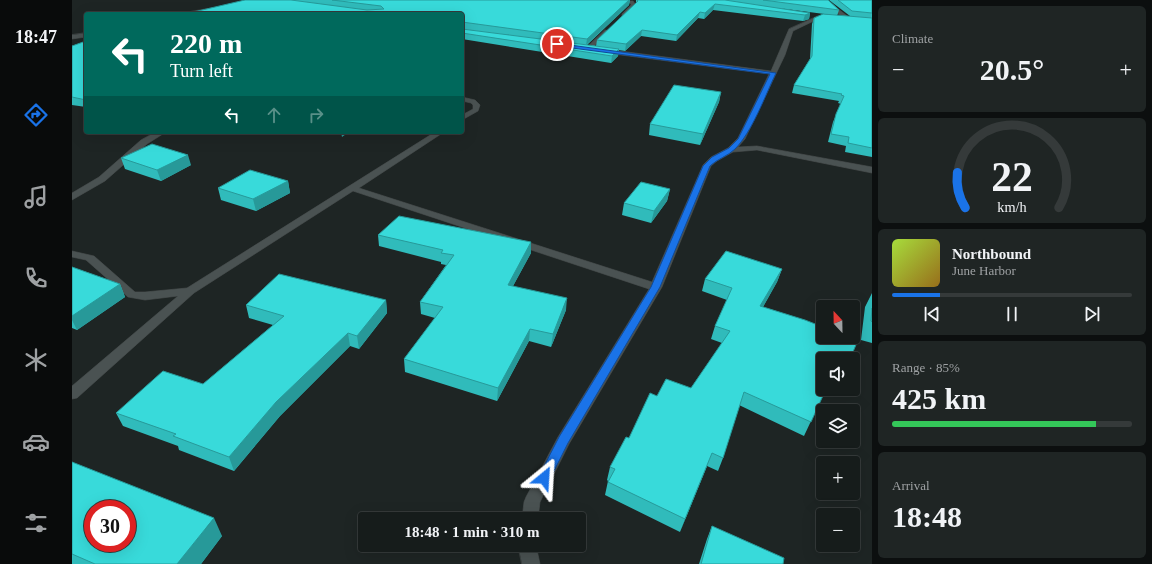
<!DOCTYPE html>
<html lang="en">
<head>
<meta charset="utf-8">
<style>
	:root { --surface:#161c1b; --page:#1f2524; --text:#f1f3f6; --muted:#9ea1a3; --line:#353a3a; --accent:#1a73e8 }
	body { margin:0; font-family:"Times New Roman",serif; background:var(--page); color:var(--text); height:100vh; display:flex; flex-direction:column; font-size:15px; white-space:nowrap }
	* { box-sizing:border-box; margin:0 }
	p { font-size:13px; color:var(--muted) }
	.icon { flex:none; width:22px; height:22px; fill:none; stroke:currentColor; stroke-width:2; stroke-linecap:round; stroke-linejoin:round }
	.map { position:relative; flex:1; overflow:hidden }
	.details { display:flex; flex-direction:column; gap:6px; padding:6px; background:#0c0f0f; width:280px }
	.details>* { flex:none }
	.guide { position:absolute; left:12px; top:12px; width:380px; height:122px; border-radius:4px; box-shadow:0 4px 16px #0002,0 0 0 1px var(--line); background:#00695c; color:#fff; overflow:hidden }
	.needle { width:26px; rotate:338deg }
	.buttons { position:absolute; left:744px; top:300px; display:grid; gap:8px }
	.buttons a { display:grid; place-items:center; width:44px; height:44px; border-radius:4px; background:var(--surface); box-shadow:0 4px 16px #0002,0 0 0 1px var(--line); font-size:20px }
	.speed { position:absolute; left:12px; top:500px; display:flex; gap:8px; font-size:20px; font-weight:700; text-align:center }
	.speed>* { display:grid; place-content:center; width:52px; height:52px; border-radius:50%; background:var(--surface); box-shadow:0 4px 16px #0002,0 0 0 1px var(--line); line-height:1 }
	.speed .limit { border:6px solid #d22; background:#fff; color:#111 }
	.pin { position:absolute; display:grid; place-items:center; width:34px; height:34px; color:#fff; margin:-17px; border:2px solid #fff; border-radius:50%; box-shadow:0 1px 4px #0007 }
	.me { position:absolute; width:44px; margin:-22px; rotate:27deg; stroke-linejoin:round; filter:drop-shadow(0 0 3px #0008) }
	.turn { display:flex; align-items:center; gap:14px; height:84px; padding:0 20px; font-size:18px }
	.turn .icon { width:52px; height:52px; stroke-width:2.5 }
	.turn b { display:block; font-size:28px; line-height:34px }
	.lanes { display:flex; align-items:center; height:38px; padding:0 20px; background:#0003; justify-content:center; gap:20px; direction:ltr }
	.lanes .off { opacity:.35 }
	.big { font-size:30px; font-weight:600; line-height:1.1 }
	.details .card { flex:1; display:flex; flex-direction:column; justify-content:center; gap:6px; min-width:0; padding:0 14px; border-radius:6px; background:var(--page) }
	.details .dial { align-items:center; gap:0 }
	.dial svg { height:104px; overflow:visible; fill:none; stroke:var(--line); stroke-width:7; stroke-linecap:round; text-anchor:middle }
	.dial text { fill:var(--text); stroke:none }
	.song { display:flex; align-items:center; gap:12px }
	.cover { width:48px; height:48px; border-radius:6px; background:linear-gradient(135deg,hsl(80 70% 55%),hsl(40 70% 35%)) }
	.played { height:4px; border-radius:2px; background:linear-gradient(90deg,var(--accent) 20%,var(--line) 20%) }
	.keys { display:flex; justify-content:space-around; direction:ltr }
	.heat { display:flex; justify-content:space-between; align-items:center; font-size:22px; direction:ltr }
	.charge { height:6px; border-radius:3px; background:linear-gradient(90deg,#34c759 85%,var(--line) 0) }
	.trip { position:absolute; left:286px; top:512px; width:228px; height:40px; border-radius:4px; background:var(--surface); box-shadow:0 4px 16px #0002,0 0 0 1px var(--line); font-weight:600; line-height:40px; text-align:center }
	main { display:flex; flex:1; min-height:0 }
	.menu { display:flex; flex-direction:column; width:72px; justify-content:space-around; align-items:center; background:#090b0b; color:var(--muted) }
	.menu .icon { width:28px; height:28px }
	.menu .on { color:var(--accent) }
	.menu b { font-size:18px; color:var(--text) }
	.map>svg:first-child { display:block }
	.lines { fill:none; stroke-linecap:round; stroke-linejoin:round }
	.minor-casing { stroke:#3c4141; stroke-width:1 }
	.minor { fill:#4a5252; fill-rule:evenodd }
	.wall { fill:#30bbbb }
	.shaded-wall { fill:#279999 }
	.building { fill:#38dada; stroke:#279999; fill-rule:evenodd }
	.route { fill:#1a73e8; stroke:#114b97 }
</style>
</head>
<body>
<main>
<nav class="menu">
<b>18:47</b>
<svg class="icon on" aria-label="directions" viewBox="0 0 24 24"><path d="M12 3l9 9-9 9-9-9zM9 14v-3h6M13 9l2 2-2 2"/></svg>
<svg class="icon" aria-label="music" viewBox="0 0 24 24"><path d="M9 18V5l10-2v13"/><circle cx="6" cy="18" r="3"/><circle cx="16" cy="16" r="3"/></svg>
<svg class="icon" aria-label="phone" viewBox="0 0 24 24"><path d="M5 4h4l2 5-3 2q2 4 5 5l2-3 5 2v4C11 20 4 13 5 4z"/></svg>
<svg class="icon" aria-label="climate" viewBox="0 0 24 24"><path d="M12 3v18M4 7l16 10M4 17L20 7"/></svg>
<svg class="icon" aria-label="car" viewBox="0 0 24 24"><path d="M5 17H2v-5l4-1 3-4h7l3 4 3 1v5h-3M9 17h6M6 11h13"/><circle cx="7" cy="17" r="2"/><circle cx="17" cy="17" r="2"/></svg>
<svg class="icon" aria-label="filters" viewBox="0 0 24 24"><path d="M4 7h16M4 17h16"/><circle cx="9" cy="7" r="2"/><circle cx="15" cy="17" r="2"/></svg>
</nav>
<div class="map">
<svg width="800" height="564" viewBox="0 0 800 564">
	<rect width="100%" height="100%" fill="#1e2524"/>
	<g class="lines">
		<g class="minor-casing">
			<path id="minor" d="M 750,0 L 755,0 L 779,19 L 779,21 L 775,21 Z
				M 557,1 L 561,1 L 564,5 L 554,16 L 550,16 L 550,14 L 559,5 Z
				M 141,8 L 143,10 L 116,14 L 104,14 Z
				M 746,16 L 750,17 L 721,31 L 713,55 L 673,139 L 666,147 L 685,146 L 800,167 L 800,173 L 685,150 L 661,152 L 645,161 L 639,166 L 590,287 L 497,444 L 468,502 L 466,519 L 450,519 L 452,502 L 454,497 L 486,437 L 577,289 L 281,191 L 122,293 L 5,398 L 0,399 L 0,386 L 106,296 L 73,300 L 56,297 L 14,260 L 0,257 L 0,251 L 22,256 L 63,292 L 73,292 L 115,288 L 363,132 L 372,132 L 287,188 L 580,282 L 631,165 L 639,157 L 656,148 L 666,138 L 697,74 L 533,53 L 530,51 L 533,49 L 699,71 L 717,29 Z
				M 533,30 L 538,31 L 518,50 L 514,50 L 514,48 Z
				M 14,33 L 14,37 L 0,39 L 0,35 Z
				M 390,97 L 403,100 L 408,105 L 406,111 L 390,120 L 390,115 L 401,109 L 401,105 L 399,103 L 390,101 Z
				M 84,132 L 94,132 L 75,144 L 33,181 L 0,200 L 0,193 L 27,177 L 69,140 Z
				M 446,545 L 464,545 L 468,564 L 450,564 Z"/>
		</g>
		<use href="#minor" class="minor"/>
	</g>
	<path class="wall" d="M 205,0 L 558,0 L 557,5 L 515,45 L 524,46 L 525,40 L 564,3 L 564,0 L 756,0 L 767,10 L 765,16 L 778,16 L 757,0 L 800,0 L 800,157 L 773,152 L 774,146 L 756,142 L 761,122 L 769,104 L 766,103 L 767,101 L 720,93 L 722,85 L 738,59 L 740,24 L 742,18 L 760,15 L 706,8 L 738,13 L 737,19 L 731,21 L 641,10 L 632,19 L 626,18 L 604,41 L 569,36 L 553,51 L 547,50 L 546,56 L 539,63 L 390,39 L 390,29 L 461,38 L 390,29 L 390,14 L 113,14 Z
		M 14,41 L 14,107 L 0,105 L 0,46 Z
		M 649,92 L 647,102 L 628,145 L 577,135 L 578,124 Z
		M 49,158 L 119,165 L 89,181 L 53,169 Z
		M 216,181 L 218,193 L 184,211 L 149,200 L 146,188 Z
		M 598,189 L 595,201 L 579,223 L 550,215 L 552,203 Z
		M 306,235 L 459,242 L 459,253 L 441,286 L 494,310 L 479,347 L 457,341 L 425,401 L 333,372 L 332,359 L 363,318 L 349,314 L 348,302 L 374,265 L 369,264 L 369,262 L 307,246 Z
		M 0,267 L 48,284 L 53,297 L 5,330 L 0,328 Z
		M 710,269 L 705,282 L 691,307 L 751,359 L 754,389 L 732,436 L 667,405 L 651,458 L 646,471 L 635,466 L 608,532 L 533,495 L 536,481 L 535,480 L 538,467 L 585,396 L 619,388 L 650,343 L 639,339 L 643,326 L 655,300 L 630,291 L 633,279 Z
		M 800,293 L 800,343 L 789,340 L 793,307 Z
		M 314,300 L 315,313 L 287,349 L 278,346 L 208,416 L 162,471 L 107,450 L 106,446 L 51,426 L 44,413 L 131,384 L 201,325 L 177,318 L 174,305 Z
		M 0,462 L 150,536 L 129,564 L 0,564 Z
		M 640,526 L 711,564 L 627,564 L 635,539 Z"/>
	<path class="shaded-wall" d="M 557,0 L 558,0 L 557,5 L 514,45 L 515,39 Z
		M 643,4 L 641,10 L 632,19 L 633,13 Z
		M 628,12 L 626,18 L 604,41 L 605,35 Z
		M 738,13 L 737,19 L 731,21 L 733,15 Z
		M 570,30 L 569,36 L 553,51 L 554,44 Z
		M 547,49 L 546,56 L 539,63 L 540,56 Z
		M 649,92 L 647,102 L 628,145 L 631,134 Z
		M 269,132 L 277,132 L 270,137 Z
		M 116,155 L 119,165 L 89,181 L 85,170 Z
		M 216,181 L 218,193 L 184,211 L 181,199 Z
		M 598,189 L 595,201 L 579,223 L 582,211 Z
		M 459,242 L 459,253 L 435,297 L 436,285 Z
		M 710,269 L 705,282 L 684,319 L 688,306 Z
		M 48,284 L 53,297 L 5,330 L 0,320 L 0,316 Z
		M 495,298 L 494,310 L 479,347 L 481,334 Z
		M 314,300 L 315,313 L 287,349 L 285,336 Z
		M 458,329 L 457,341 L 425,401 L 426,388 Z
		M 276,333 L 278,346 L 208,416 L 162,471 L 157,457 L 204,402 Z
		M 640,453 L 635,466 L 608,532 L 613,519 Z
		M 142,518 L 150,536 L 129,564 L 105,564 Z"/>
	<path class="building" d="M 173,0 L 219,0 L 295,10 L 312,9 L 309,6 L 260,0 L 557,0 L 515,39 L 390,22 L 390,14 L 113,14 Z
		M 565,0 L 653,0 L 738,13 L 733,15 L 643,4 L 633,13 L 628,12 L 605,35 L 570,30 L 554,44 L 525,40 L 566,1 Z
		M 691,0 L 756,0 L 767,10 Z
		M 766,0 L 800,0 L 800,13 L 780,11 Z
		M 751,14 L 800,18 L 800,148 L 776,143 L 777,137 L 759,134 L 764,114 L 772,96 L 769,95 L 770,94 L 722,85 L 740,56 L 742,18 Z
		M 390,29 L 547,49 L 540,56 L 390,33 Z
		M 14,41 L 14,100 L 0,97 L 0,46 Z
		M 602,85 L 649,92 L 631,134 L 578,124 Z
		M 80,144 L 116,155 L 85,170 L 49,158 Z
		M 178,170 L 216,181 L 181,199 L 146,188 Z
		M 569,182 L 598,189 L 582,211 L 552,203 Z
		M 327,216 L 459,242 L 436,285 L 495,298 L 481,334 L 458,329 L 426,388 L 332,359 L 371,307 L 348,302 L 382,255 L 369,253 L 371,250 L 306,235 Z
		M 654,251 L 710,269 L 688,306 L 733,320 L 751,327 L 751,337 L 778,337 L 786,340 L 778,359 L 751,359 L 751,389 L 754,389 L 739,422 L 672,392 L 651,458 L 640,453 L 613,519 L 536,482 L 543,469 L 538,467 L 554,437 L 557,438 L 578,393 L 585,396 L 594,379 L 619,388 L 658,331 L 643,326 L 660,288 L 633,279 Z
		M 0,267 L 48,284 L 0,316 Z
		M 207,274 L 314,300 L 285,336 L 276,333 L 204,402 L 157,457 L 101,436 L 104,434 L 44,413 L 91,371 L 131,384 L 212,316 L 174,305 Z
		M 800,308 L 800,322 L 799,321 Z
		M 0,462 L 142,518 L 105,564 L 23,564 L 0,554 ZM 21,509 L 55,509 L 55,543 L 21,543 Z
		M 640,526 L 712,558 L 711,564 L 629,564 Z"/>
	<path class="route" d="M 483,43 L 704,73 C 693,96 680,132 663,149 C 656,156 645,159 638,166 L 588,287 L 496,443 L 477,481 L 472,483 L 468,481 L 466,478 L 468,474 L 487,437 L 579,287 L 631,166 L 640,157 L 657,148 L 666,139 L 698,74 L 485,46 Z"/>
</svg>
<div class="buttons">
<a><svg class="needle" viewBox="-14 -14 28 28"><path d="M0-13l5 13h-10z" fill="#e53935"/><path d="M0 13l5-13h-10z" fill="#9ea1a3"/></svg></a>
<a><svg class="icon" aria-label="sound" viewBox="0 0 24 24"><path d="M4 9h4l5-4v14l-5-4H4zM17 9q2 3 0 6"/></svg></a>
<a><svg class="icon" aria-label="layers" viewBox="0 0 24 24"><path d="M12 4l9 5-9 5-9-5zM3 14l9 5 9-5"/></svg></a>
<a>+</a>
<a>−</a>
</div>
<div class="speed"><div class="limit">30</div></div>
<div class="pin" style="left:485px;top:44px;background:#d93025"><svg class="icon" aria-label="arrive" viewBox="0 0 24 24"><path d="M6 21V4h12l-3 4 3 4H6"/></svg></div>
<svg class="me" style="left:472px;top:478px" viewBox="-20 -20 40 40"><path d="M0-17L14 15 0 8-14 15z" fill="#1a73e8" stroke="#fff" stroke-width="4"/></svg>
<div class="trip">18:48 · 1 min · 310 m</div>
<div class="guide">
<div class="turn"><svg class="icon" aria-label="left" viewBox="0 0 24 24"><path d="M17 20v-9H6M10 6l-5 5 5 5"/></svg><div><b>220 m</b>Turn left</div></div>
<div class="lanes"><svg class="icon" aria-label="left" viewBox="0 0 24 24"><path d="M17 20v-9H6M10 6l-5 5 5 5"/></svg><svg class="icon off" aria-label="ahead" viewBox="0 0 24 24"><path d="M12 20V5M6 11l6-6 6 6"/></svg><svg class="icon off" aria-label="right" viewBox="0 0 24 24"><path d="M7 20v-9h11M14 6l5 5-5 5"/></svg></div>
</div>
</div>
<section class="details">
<div class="card"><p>Climate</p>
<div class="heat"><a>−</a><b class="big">20.5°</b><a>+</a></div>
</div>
<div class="card dial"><svg viewBox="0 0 100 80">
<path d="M14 69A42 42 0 1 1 86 69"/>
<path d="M14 69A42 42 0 0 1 8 42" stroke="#1a73e8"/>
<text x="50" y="56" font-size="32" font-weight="700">22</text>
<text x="50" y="72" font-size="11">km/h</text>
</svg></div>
<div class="card">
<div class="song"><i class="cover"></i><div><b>Northbound</b><p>June Harbor</p></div></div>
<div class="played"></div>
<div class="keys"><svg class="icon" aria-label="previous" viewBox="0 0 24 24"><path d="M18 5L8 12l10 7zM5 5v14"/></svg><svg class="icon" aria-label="pause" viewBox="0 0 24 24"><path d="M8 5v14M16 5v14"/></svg><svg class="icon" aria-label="next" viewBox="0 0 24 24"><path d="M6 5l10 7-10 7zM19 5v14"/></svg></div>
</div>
<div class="card"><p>Range · 85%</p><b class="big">425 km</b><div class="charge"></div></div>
<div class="card"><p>Arrival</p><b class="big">18:48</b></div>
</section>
</main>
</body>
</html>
